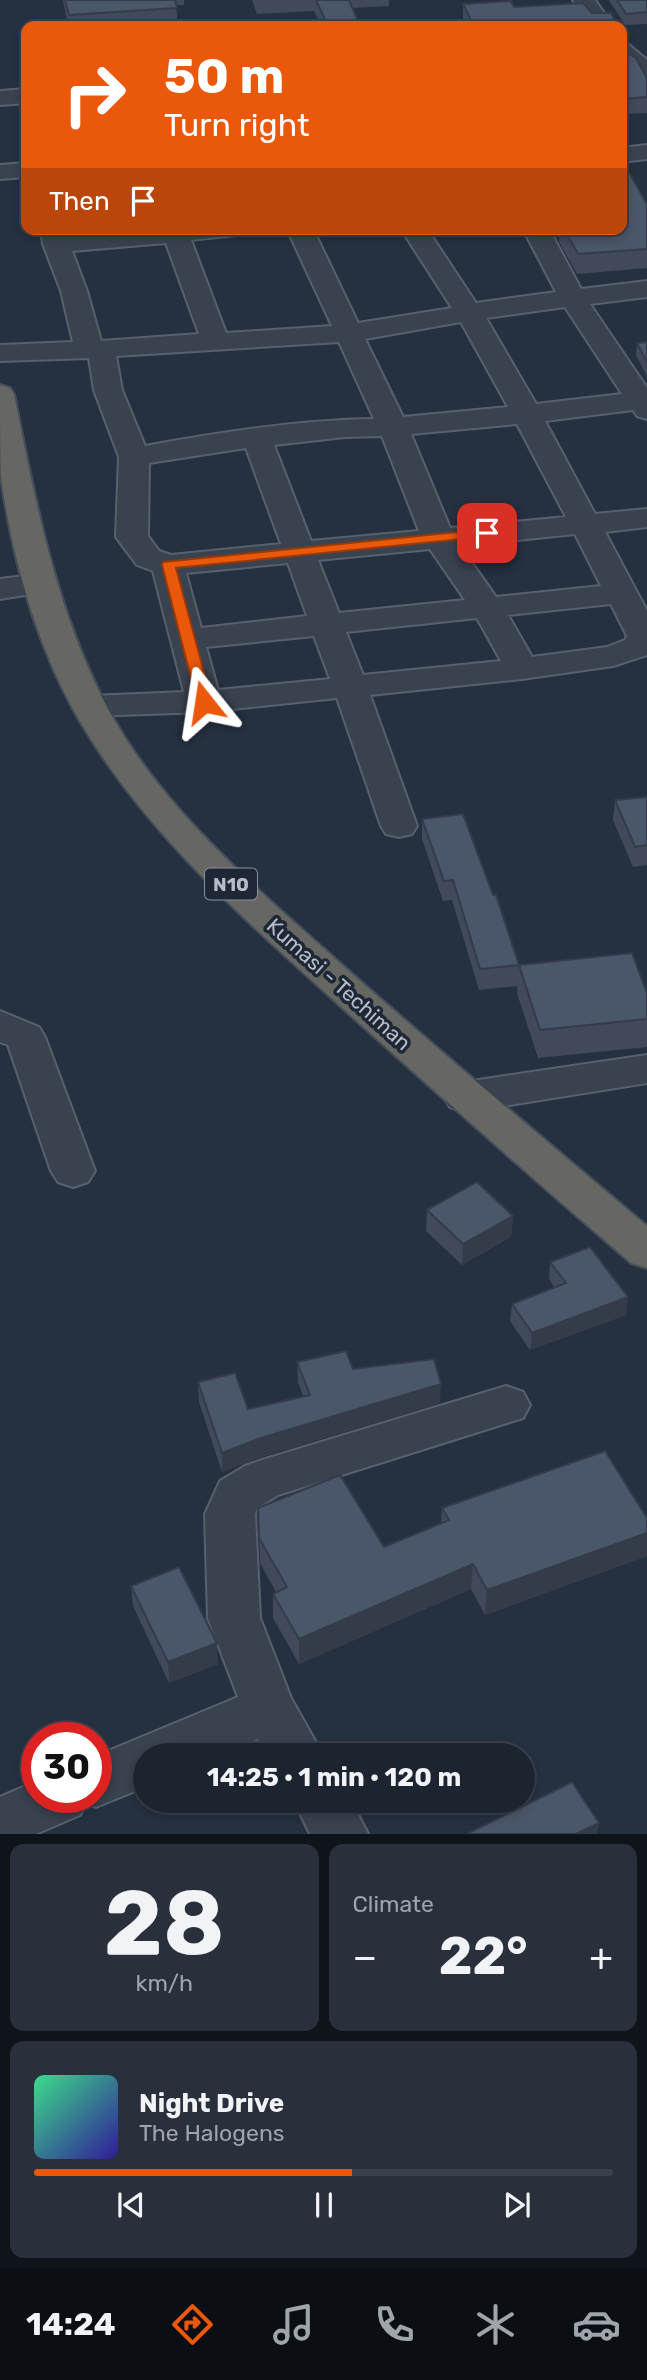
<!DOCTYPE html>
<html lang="en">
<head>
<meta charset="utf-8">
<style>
	:root { --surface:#1c2430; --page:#29303c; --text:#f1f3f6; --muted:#a0a4ab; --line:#3a414c; --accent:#ea580c }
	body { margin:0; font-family:Rubik,sans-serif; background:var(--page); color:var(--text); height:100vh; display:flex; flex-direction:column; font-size:26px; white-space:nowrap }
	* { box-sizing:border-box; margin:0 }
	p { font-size:23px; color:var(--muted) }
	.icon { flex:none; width:38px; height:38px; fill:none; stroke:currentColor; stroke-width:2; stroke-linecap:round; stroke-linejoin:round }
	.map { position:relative; height:1834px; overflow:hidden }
	.panel { display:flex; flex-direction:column; gap:10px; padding:10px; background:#0f141a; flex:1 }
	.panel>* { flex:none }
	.banner { position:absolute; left:21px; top:21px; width:606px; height:214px; border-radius:14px; box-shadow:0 4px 10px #0003,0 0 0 2px var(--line); background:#ea580c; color:#fff; overflow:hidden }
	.speed { position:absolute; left:21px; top:1722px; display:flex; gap:14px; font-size:35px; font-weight:700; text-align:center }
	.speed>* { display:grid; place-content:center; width:91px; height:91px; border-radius:50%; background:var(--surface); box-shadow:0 4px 10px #0003,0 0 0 2px var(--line); line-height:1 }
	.speed .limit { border:10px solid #d22; background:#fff; color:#111 }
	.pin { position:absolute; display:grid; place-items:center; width:60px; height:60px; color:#fff; margin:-30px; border-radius:14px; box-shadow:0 4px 10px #0006 }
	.me { position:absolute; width:77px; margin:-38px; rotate:345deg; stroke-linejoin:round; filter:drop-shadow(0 0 5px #0008) }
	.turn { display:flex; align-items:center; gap:24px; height:147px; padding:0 28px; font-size:32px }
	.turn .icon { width:91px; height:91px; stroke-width:2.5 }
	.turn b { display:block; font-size:49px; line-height:60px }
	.then { display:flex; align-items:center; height:66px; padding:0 28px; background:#0003; gap:14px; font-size:26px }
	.big { font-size:52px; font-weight:700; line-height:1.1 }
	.panel .tile { flex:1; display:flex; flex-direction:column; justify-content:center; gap:10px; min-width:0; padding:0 24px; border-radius:14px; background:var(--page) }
	.panel .dial { align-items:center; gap:0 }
	.dial b { font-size:91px; line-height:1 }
	.song { display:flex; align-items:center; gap:21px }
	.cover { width:84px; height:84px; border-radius:10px; background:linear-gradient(135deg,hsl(150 70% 55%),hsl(250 70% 35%)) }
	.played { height:7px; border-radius:4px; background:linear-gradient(90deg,var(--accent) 55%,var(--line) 55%) }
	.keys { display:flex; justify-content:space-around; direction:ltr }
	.heat { display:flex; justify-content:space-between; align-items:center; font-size:38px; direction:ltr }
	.panel .tiles { flex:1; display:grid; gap:10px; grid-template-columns:1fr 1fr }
	.tile:last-child { grid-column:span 2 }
	.trip { position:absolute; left:133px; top:1743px; width:402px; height:70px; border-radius:35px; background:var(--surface); box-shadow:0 4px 10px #0003,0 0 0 2px var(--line); font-weight:700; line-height:70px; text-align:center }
	.menu { display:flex; height:112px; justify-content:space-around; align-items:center; background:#0b0e13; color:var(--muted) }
	.menu .icon { width:49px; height:49px }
	.menu .on { color:var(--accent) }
	.menu b { font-size:32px; color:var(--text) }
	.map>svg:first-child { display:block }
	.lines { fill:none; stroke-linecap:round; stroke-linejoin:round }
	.minor-casing { stroke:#57606d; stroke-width:4 }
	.trunk-casing { stroke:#444d5a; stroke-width:4 }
	.minor { fill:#39424f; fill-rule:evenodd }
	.trunk { fill:#666662; fill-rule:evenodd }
	.wall { fill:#404a5a }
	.shaded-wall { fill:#343c4a }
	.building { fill:#4a5669; stroke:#343c4a; stroke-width:2 }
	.route { fill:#ea580c; stroke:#983908; stroke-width:2 }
	.labels { text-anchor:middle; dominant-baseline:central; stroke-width:7; stroke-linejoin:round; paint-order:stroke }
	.shield { fill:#1e2735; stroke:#88909d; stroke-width:2 }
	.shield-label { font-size:19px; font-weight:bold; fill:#b5bdca }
	.street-label { font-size:21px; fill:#b5bdca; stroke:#1e2735 }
</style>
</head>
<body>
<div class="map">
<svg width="647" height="1834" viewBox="0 0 647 1834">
	<rect width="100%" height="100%" fill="#253040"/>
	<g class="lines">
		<g class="minor-casing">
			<path id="minor" d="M 573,0 L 595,0 L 613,26 L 591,26 Z
				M 621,43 L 629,45 L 647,60 L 647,77 L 621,64 Z
				M 26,89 L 26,103 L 0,105 L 0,91 Z
				M 647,145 L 647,159 L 621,162 L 621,148 Z
				M 26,163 L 26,177 L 0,179 L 0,165 Z
				M 41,229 L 67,229 L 68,235 L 140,229 L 249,229 L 245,234 L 191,240 L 226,333 L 332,326 L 287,229 L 313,229 L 358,323 L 452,308 L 401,229 L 427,229 L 476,303 L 556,292 L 523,229 L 549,229 L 581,289 L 647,281 L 647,297 L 590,304 L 647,388 L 647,419 L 637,416 L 633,410 L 545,421 L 595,514 L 647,509 L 647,527 L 605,532 L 647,611 L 647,655 L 613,666 L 522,679 L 370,695 L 417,826 L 412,834 L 399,837 L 386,834 L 381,826 L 337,698 L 204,712 L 91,716 L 79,713 L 74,706 L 79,699 L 91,696 L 184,692 L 153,571 L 137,565 L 116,537 L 119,457 L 94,390 L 89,358 L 0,361 L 0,345 L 73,342 L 61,291 L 43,244 ZM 166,243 L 199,334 L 101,341 L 87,291 L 72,251 ZM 565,307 L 622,394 L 536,404 L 486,318 ZM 461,322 L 508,407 L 403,417 L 365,339 ZM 339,342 L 374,419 C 298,420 220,432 145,446 L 122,390 L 116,356 ZM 517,424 L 566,517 L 450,528 L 411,434 ZM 382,436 L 419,531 L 311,541 L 274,445 L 345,437 ZM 246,448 L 281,544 L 171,555 L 159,551 L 148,536 L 149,463 ZM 575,534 L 601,586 L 496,597 L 460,546 ZM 430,549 L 465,600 L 339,613 L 318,560 ZM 288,563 L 307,616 L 201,628 L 186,573 ZM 611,604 L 627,636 L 625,640 L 607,647 L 532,657 L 508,615 ZM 477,618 L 501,661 L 363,675 L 346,632 ZM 314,636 L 330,679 L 218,690 L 206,647 Z
				M 39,574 L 50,577 L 55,584 L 50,591 L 0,599 L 0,579 Z
				M 0,1011 L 39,1027 L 45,1037 L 95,1171 L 88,1182 L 73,1187 L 58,1182 L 51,1171 L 8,1045 L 0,1042 Z
				M 647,1055 L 647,1083 L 465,1112 L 450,1107 L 444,1097 L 450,1087 L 465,1082 Z
				M 506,1386 L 523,1392 L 530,1405 L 523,1418 L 278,1495 L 257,1508 L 255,1514 L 260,1618 L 291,1698 L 323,1755 L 267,1755 L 258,1739 L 219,1755 L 145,1755 L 145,1787 L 96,1807 L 86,1803 L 80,1815 L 36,1834 L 0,1834 L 0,1797 L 37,1781 L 37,1797 L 96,1797 L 96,1756 L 238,1697 L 208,1618 L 205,1514 L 220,1481 L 245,1466 L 262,1460 Z
				M 294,1801 L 351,1801 L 368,1834 L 310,1834 Z"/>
		</g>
		<g class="trunk-casing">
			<path id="trunk" d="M 0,385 L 10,388 L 14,394 C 35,501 55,607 106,705 C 160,809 264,895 350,972 C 448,1058 547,1142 647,1226 L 647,1268 L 631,1263 L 594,1231 C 504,1153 415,1074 327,994 C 233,909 135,821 73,709 C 35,639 12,556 1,477 C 0,448 0,415 0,385 Z"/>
		</g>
		<use href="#minor" class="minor"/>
		<use href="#trunk" class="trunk"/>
	</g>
	<path class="wall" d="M 63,0 L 184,0 L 184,5 L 176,5 L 178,25 L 68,26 Z
		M 252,0 L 389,0 L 389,6 L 352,8 L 360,26 L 321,26 L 314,11 L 257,14 Z
		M 609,0 L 647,0 L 647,24 L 625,25 Z
		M 463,4 L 514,7 L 592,13 L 618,26 L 466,26 L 463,19 Z
		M 621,49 L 647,78 L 647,113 L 621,114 Z
		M 647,204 L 647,268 L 577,274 L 559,242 L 560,229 L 621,229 Z
		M 647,342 L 647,377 L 636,355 L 637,343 Z
		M 647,797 L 647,865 L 633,867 L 613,820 L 615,800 Z
		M 422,819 L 519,965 L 518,986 L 479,990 L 452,900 L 443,901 L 422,839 Z
		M 519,965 L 647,993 L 647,1047 L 538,1058 L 517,993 Z
		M 427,1210 L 513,1216 L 511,1237 L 462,1265 L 426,1231 Z
		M 550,1262 L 626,1315 L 530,1350 L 510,1321 L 512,1304 L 555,1288 L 549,1279 Z
		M 297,1362 L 353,1369 L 440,1403 L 261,1457 L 222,1472 L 199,1402 L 198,1382 L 248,1409 L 303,1396 L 298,1382 Z
		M 258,1508 L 384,1547 L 441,1523 L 442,1508 L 647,1518 L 647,1556 L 485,1615 L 471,1589 L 299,1664 L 273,1618 L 273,1594 L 276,1592 L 260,1563 Z
		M 131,1586 L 218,1664 L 169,1683 L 133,1606 Z"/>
	<path class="shaded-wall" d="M 513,1216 L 511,1237 L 462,1265 L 463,1244 Z
		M 628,1297 L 626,1315 L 530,1350 L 532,1333 Z
		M 441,1384 L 440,1403 L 261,1457 L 222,1472 L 222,1453 L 261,1438 Z
		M 647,1533 L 647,1556 L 485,1615 L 487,1590 Z
		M 473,1564 L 471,1589 L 299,1664 L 299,1639 Z
		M 217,1643 L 218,1664 L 169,1683 L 168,1662 Z
		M 599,1823 L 597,1834 L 576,1834 Z"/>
	<path class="building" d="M 65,0 L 175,0 L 177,8 L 69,15 Z
		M 316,0 L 349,0 L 360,26 L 328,26 Z
		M 617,0 L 647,0 L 647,12 L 626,14 Z
		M 511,1 L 514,7 L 583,3 L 592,13 L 611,13 L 618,26 L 474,26 L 463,4 Z
		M 621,49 L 636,58 L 647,78 L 647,97 L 621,99 Z
		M 621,161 L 627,169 L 647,204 L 647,249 L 578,254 L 564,229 L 621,229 Z
		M 647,342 L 647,362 L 637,343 Z
		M 647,797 L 647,845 L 635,847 L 615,800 Z
		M 463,814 L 493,895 L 496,895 L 519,965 L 480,969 L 453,880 L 444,881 L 422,819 Z
		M 632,953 L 647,993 L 647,1019 L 540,1030 L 519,965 Z
		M 477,1182 L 513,1216 L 463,1244 L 427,1210 Z
		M 590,1247 L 628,1297 L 532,1333 L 512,1304 L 566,1283 L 550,1262 Z
		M 346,1351 L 353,1369 L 434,1359 L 441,1384 L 261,1438 L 222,1453 L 198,1382 L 235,1373 L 248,1409 L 310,1395 L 297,1362 Z
		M 605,1451 L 647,1518 L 647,1533 L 487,1590 L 473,1564 L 299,1639 L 273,1594 L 287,1587 L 259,1538 L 258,1508 L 340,1475 L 384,1547 L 449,1520 L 442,1508 Z
		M 179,1567 L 217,1643 L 168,1662 L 131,1586 Z
		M 572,1782 L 599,1823 L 576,1834 L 467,1834 Z"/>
	<path class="route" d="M 487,529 L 494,533 L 492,536 L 176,568 L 212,702 L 204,706 L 197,702 L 162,565 L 163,562 Z"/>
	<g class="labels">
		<rect class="shield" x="205" y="868.5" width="52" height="31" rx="5"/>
		<g class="shield-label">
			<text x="231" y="884">N10</text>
		</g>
		<g class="street-label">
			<text transform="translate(339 984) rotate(42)">Kumasi - Techiman</text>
		</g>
	</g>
</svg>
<div class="speed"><div class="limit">30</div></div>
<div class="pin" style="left:487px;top:533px;background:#d93025"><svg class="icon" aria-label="arrive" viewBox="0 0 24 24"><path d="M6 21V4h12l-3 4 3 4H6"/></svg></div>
<svg class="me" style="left:204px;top:702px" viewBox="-20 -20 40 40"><path d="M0-17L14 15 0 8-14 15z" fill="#ea580c" stroke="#fff" stroke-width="4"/></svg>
<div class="trip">14:25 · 1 min · 120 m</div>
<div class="banner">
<div class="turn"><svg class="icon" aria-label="right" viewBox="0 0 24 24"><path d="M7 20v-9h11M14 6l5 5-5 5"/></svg><div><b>50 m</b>Turn right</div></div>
<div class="then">Then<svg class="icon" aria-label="arrive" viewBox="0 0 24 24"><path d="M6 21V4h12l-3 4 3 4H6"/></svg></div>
</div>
</div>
<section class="panel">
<div class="tiles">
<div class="tile dial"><b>28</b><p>km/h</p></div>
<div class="tile"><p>Climate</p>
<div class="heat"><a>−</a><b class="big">22°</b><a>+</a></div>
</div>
<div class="tile">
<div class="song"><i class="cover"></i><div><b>Night Drive</b><p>The Halogens</p></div></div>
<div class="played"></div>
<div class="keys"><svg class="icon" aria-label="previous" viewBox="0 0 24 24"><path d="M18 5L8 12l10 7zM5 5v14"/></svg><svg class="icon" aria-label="pause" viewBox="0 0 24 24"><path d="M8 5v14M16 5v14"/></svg><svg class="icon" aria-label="next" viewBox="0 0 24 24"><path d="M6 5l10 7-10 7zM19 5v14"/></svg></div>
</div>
</div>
</section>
<nav class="menu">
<b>14:24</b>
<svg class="icon on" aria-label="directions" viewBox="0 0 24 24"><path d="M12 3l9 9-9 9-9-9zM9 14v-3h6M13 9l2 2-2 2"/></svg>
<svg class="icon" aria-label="music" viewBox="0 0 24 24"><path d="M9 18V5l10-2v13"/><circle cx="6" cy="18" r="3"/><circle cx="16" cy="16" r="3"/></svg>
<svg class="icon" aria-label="phone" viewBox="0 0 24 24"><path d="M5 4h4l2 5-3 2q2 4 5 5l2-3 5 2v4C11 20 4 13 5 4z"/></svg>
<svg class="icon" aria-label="climate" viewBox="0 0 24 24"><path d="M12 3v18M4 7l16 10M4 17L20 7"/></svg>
<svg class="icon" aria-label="car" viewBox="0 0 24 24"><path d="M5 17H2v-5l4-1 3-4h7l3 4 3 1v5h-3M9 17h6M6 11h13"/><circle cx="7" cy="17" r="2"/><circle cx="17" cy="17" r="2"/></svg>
</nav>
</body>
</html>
